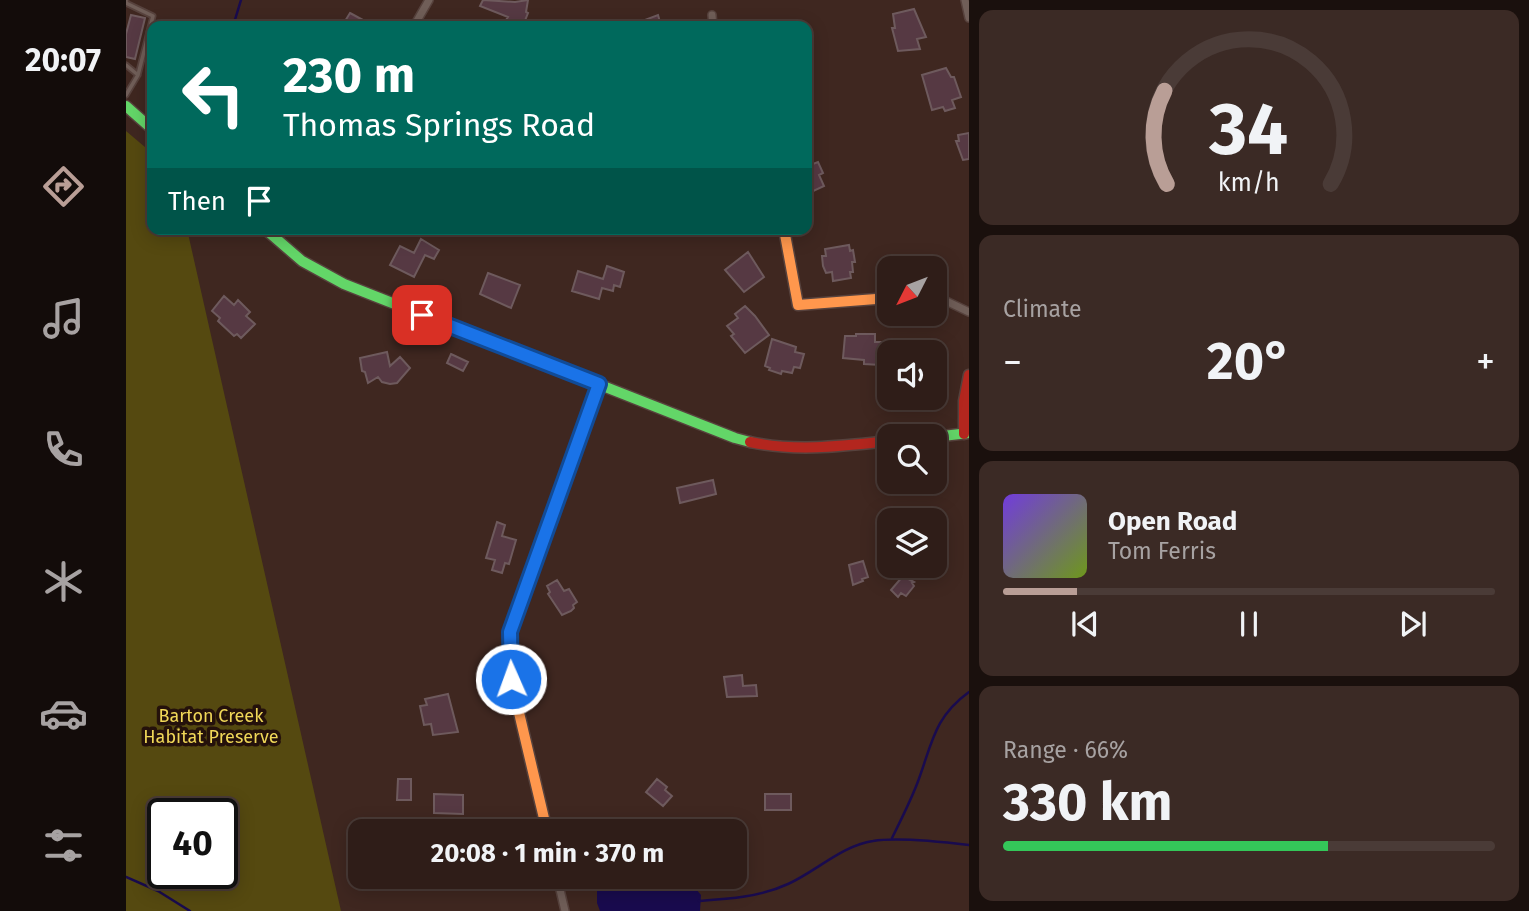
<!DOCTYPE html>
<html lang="en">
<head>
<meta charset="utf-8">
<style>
	:root { --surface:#2f1d18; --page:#3b2a25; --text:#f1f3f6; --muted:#a7a2a2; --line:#4a3b37; --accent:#b99e96 }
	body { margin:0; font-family:"Fira Sans",sans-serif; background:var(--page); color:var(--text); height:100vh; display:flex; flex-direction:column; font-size:26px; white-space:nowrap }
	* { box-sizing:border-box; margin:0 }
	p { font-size:23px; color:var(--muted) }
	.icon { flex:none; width:38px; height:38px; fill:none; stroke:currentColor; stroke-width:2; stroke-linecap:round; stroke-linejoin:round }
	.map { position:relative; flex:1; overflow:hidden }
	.details { display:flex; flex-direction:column; gap:10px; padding:10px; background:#1a100d; width:560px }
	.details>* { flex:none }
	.top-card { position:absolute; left:21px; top:21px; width:665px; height:214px; border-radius:14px; box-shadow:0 4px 18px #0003,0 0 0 2px var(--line); background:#00695c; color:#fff; overflow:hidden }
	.needle { width:46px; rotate:228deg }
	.tools { position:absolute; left:751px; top:256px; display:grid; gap:14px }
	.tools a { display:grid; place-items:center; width:70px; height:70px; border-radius:14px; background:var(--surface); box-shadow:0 4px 18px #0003,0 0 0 2px var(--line); font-size:35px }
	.speed { position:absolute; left:21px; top:798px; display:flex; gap:14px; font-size:35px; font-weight:700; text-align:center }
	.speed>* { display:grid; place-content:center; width:91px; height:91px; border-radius:50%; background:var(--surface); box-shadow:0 4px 18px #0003,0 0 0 2px var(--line); line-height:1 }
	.speed .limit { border:4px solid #111; border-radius:10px; background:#fff; color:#111 }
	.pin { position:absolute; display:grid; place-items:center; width:60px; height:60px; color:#fff; margin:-30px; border-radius:14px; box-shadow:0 4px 10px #0006 }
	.me { position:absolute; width:77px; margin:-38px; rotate:358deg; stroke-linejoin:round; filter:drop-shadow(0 0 5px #0008) }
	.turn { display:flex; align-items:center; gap:24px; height:147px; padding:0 21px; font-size:32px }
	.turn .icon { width:91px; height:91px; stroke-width:2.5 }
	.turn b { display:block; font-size:49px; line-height:60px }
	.then { display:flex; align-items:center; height:66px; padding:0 21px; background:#0003; gap:14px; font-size:26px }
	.big { font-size:52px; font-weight:700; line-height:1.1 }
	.details .widget { flex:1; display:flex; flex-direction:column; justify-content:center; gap:10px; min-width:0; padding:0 24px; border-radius:14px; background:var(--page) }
	.details .dial { align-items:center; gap:0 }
	.dial svg { height:182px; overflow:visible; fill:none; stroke:var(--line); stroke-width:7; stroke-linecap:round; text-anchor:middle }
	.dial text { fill:var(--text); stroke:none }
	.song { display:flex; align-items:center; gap:21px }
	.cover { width:84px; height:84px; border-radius:10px; background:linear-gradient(135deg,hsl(260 70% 55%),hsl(80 70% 35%)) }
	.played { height:7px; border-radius:4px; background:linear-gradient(90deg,var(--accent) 15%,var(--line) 15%) }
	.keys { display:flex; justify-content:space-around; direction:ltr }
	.heat { display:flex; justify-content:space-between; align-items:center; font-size:38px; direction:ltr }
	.charge { height:10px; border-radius:5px; background:linear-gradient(90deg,#34c759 66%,var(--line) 0) }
	.trip { position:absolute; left:222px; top:819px; width:399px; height:70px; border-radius:14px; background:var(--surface); box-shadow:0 4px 18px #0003,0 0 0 2px var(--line); font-weight:700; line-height:70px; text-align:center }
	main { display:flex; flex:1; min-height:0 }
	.tab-bar { display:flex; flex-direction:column; width:126px; justify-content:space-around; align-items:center; background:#130c0a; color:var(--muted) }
	.tab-bar .icon { width:49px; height:49px }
	.tab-bar .active { color:var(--accent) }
	.tab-bar b { font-size:32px; color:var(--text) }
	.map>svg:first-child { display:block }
	.green { fill:#554910; fill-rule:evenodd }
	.water { fill:#190b4e }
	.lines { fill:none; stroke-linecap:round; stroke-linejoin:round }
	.stream { stroke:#190b4e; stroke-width:2.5 }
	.building { fill:#563943; stroke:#6e5a5d; stroke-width:2 }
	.lane-casing { stroke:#57423d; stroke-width:7 }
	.street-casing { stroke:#57423d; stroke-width:10 }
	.fast-casing { stroke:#57423d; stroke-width:13 }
	.slow-casing { stroke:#57423d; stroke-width:13 }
	.jam-casing { stroke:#57423d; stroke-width:13 }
	.lane { stroke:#705e58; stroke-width:3.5 }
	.street { stroke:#705e58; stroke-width:7 }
	.fast { stroke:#63d668; stroke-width:10 }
	.slow { stroke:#ff974d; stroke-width:10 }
	.jam { stroke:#b3261e; stroke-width:10 }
	.route-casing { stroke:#114b97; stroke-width:18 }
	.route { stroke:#1a73e8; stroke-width:12 }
	.labels { text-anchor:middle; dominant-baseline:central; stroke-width:7; stroke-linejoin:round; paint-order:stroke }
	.park-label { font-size:18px; fill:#f0d758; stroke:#24110b }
</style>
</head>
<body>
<main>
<nav class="tab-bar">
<b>20:07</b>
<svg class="icon active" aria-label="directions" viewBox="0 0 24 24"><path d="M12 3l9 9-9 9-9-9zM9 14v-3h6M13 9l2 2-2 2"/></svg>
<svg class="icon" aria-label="music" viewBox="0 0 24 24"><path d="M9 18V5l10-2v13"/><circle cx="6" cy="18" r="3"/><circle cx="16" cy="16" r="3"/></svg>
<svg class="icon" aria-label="phone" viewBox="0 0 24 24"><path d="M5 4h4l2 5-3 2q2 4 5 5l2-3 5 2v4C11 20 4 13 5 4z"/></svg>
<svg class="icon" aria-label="climate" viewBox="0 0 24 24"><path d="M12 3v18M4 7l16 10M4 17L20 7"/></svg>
<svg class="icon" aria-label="car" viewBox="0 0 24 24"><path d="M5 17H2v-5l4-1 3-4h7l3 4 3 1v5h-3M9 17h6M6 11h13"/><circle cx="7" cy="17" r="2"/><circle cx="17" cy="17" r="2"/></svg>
<svg class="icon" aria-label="filters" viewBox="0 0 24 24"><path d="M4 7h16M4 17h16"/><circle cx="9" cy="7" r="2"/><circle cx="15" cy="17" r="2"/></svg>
</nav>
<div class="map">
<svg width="843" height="911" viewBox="0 0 843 911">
	<rect width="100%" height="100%" fill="#3f2720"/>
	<path class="green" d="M 0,131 L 26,153 L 26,229 L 61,229 L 215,911 L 0,911 ZM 37,814 L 96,814 L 96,873 L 37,873 Z"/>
	<path class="water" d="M 471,877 L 511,877 L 527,882 L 570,889 L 575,895 L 574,911 L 474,911 L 471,903 Z"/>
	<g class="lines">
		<path class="stream" d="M 108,23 L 115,0
			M 766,838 C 775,820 784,802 791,784 C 806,745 807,718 843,692
			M 0,877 L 32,891 L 64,911
			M 573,901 C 603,899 634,897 662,884 C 689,872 717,845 747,841 C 771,837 818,842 843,845"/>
	</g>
	<path class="building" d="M 357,0 L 389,2 L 402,0 L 400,12 L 402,13 L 398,23 L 396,22 L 394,25 L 380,20 L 382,17 L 354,6 Z
		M 788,9 L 800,37 L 791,39 L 794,49 L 772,51 L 766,28 L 769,28 L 767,14 Z
		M 224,13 L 248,26 L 216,26 Z
		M 5,15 L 19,18 L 9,59 L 0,57 L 0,34 Z
		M 532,15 L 534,22 L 531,23 L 532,26 L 503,26 Z
		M 820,68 L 825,77 L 828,77 L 835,97 L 826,100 L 829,108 L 819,111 L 817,107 L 806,110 L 796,75 Z
		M 843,133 L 843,159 L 837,160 L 830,141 L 833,141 L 832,135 Z
		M 681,151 L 687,164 L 692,162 L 697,173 L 693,175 L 698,186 L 681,194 Z
		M 295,239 L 313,250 L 308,259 L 299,255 L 288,277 L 264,265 L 274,246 L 288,253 Z
		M 723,245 L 724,251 L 727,250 L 729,262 L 726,262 L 727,272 L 724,272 L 725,278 L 707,281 L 706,272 L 700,273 L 697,266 L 696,256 L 700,256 L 699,249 Z
		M 622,252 L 638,277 L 618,292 L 599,270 Z
		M 481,266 L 498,272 L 494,287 L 488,285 L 487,291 L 476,288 L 473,299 L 446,291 L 452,271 L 477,279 Z
		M 362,273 L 394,285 L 385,308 L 354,294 Z
		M 98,296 L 108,305 L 112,300 L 124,312 L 120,316 L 129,324 L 115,338 L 111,334 L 108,336 L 92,321 L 94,318 L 86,311 Z
		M 619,306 L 629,316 L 643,335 L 619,353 L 605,336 L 608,334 L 601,326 L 612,318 L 609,314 Z
		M 730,334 L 749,334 L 749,342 L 760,342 L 755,365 L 738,364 L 738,360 L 717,358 L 719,336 L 730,336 Z
		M 646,339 L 670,347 L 669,352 L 678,354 L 674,368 L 668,367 L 666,373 L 656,371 L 655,374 L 643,370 L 644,368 L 639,366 Z
		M 793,341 L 810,341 L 810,344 L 817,344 L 815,370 L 808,369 L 808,352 L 792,352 Z
		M 261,352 L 264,366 L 274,357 L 284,368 L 271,383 L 264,384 L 256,382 L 252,377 L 242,383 L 239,372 L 236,371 L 234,358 Z
		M 325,354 L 342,362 L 337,371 L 321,363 Z
		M 587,480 L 590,494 L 554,503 L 551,488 Z
		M 371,522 L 379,525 L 376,536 L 390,540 L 383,564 L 379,563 L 376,573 L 366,570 L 369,560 L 360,558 Z
		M 737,561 L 742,577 L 736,579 L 737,581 L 727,585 L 723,565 Z
		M 777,576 L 788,582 L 786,583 L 788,586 L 780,596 L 775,593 L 772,597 L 765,590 Z
		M 431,580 L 438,591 L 443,589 L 451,602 L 447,605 L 448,608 L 445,611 L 436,615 L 422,594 L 424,592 L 421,586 Z
		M 616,675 L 617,686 L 630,685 L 631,696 L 601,697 L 598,677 Z
		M 322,694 L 332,732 L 307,735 L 305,724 L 298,725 L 294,706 L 301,705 L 299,699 Z
		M 272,779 L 285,779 L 285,800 L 271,800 Z
		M 531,779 L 541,787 L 539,790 L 546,796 L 537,806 L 520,792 Z
		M 308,794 L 337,795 L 337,814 L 308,813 Z
		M 639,794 L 665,794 L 665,810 L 639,810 Z"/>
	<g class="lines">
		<g class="lane-casing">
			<path id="lane" d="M 0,65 L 12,75
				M 0,95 L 12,75 L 27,16 L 0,3 L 0,0"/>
		</g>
		<g class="street-casing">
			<path id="street" d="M 839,0 L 843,18
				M 586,15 L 587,26
				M 288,26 L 303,0
				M 808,298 L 820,301 L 843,312
				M 431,877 L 439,911"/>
		</g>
		<g class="fast-casing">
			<path id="fast" d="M 0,106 L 26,129
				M 139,229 L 176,261 L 218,284 L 609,438 L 624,442
				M 808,437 L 843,433
				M 425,519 L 473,384"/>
		</g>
		<g class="slow-casing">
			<path id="slow" d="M 658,229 L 672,305 L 763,298
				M 421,831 L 385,679 L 384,632 L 425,519"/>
		</g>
		<g class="jam-casing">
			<path id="jam" d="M 838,434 L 838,401 L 843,375
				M 624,442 C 670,452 717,446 763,441"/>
		</g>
		<use href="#lane" class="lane"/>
		<use href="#street" class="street"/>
		<use href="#fast" class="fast"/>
		<use href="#slow" class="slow"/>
		<use href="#jam" class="jam"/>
	</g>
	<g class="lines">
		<g class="route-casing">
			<path id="route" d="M 296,315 L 473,384 L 384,632 L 385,679"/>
		</g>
		<use href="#route" class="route"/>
	</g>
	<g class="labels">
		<g class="park-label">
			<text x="85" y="716">Barton Creek<tspan x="85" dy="21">Habitat Preserve</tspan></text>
		</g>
	</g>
</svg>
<div class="tools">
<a><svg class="needle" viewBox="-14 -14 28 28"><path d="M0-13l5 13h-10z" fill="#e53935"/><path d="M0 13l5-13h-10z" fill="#a7a2a2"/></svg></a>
<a><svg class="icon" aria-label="sound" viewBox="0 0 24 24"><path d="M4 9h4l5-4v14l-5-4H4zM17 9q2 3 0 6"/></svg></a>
<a><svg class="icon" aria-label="search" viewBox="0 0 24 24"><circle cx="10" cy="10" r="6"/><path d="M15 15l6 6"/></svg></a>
<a><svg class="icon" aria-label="layers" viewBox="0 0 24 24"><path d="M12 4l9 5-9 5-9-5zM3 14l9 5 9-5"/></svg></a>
</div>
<div class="speed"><div class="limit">40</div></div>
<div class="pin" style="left:296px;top:315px;background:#d93025"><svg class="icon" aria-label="arrive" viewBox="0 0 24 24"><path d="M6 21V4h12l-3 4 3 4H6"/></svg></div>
<svg class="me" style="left:385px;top:679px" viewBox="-20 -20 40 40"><circle r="17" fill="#1a73e8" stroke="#fff" stroke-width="3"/><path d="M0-11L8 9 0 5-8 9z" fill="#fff"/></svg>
<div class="trip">20:08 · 1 min · 370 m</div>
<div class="top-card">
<div class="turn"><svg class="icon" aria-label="left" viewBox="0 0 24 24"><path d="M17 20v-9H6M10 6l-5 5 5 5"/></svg><div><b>230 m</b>Thomas Springs Road</div></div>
<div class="then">Then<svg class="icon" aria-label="arrive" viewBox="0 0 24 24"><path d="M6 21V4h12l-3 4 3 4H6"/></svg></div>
</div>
</div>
<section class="details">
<div class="widget dial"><svg viewBox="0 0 100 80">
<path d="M14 69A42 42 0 1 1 86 69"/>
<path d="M14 69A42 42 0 0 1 13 28" stroke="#b99e96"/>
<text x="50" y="56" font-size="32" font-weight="700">34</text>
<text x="50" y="72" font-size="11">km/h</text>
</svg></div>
<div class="widget"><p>Climate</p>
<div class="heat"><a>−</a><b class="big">20°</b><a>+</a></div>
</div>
<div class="widget">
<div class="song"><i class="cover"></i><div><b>Open Road</b><p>Tom Ferris</p></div></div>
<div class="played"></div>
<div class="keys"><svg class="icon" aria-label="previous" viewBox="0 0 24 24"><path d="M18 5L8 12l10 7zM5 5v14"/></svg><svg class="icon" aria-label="pause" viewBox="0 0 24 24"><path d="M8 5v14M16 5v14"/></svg><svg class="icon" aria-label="next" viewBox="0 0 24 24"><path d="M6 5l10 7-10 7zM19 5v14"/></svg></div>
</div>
<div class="widget"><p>Range · 66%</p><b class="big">330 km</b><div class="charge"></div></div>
</section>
</main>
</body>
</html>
